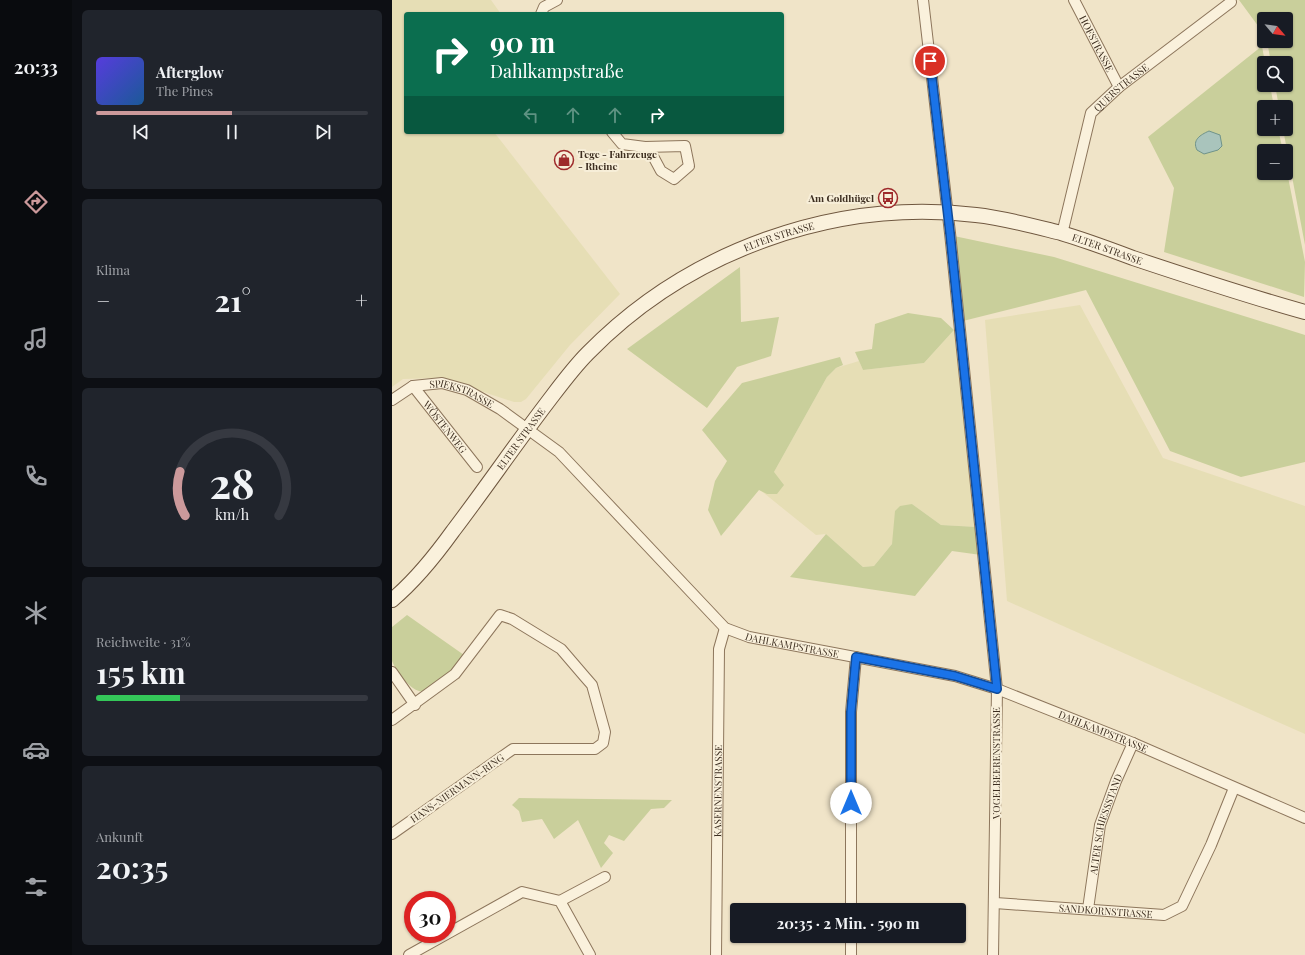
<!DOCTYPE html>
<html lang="de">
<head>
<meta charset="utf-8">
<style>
	:root { --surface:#171b24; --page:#20242c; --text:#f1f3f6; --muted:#9ea1a6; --line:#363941; --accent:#cc999b }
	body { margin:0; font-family:"Playfair Display",serif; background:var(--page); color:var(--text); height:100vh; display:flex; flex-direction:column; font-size:15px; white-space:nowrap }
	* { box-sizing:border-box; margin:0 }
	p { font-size:13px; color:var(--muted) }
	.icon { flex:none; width:22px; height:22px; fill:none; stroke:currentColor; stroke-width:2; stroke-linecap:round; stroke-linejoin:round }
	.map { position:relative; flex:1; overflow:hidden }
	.side { display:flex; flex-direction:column; gap:10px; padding:10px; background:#0d0f14; width:320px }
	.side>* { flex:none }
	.banner { position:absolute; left:12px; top:12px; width:380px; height:122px; border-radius:4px; box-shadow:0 1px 3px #0004; background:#0b6e4f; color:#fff; overflow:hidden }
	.needle { width:26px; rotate:119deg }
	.fabs { position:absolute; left:865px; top:12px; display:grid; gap:8px }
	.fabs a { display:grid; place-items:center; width:36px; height:36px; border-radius:4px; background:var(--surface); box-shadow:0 1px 3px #0004; font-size:20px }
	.speed { position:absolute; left:12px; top:891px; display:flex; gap:8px; font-size:20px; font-weight:700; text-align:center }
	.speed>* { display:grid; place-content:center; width:52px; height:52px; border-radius:50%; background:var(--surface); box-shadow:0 1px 3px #0004; line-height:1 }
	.speed .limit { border:6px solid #d22; background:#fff; color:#111 }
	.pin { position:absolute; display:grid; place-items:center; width:34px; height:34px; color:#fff; margin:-17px; border:2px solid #fff; border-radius:50%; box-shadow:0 1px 4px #0007 }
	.me { position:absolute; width:44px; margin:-22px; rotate:0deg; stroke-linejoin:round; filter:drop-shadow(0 0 3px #0008) }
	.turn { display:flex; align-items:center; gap:14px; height:84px; padding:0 20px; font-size:18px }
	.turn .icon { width:52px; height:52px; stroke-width:2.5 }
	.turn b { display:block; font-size:28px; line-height:34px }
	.lanes { display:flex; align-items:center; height:38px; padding:0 20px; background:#0003; justify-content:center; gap:20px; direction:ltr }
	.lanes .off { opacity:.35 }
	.big { font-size:30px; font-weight:700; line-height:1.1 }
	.side .card { flex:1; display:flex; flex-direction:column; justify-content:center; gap:6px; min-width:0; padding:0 14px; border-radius:6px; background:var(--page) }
	.side .dial { align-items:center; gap:0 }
	.dial svg { height:104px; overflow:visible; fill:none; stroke:var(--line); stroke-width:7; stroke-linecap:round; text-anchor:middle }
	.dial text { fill:var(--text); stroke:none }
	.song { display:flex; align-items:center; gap:12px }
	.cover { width:48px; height:48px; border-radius:6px; background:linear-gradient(135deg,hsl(250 70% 55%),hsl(210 70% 35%)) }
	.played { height:4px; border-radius:2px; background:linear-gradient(90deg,var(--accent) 50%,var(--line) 50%) }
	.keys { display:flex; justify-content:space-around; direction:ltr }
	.heat { display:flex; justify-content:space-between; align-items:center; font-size:22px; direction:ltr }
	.charge { height:6px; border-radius:3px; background:linear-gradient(90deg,#34c759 31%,var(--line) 0) }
	.trip { position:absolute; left:338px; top:903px; width:236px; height:40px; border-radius:4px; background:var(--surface); box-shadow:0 1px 3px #0004; font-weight:700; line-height:40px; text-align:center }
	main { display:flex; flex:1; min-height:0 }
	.tabs { display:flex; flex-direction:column; width:72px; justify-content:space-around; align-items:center; background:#090b0e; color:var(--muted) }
	.tabs .icon { width:28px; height:28px }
	.tabs .selected { color:var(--accent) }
	.tabs b { font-size:18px; color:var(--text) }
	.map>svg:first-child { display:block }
	.farmland { fill:#e6deb5 }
	.green { fill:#c9cf9b }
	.water { fill:#a9c4bc; stroke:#6f938a }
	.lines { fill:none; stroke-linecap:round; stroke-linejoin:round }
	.minor-casing { stroke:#8d765c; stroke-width:12 }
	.secondary-casing { stroke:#6f573f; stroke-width:16 }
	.minor { stroke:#faf1dc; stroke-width:10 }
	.secondary { stroke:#faf1dc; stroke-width:14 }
	.route-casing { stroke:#114b97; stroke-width:10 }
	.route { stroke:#1a73e8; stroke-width:7 }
	.labels { text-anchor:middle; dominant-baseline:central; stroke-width:4; stroke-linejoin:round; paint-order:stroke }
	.street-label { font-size:10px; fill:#3d2e20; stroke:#f7eed8 }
	.poi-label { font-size:10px; font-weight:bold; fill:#3d2e20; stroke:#f7eed8; text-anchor:start }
</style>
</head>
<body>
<main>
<nav class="tabs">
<b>20:33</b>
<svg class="icon selected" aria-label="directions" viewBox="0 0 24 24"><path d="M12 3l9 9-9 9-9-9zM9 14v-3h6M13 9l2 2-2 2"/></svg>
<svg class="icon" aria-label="music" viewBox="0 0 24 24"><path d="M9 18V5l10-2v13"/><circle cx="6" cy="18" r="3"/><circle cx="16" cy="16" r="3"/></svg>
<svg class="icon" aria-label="phone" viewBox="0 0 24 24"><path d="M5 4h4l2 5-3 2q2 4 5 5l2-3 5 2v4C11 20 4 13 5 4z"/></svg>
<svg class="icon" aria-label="climate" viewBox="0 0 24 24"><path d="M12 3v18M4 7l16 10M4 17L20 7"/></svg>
<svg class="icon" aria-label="car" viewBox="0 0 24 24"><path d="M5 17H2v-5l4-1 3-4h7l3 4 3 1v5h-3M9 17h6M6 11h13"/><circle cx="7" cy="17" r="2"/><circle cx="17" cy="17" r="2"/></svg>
<svg class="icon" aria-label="filters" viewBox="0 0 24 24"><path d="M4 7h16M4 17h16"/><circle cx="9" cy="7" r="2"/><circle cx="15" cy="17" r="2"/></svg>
</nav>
<section class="side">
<div class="card">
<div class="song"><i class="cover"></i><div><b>Afterglow</b><p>The Pines</p></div></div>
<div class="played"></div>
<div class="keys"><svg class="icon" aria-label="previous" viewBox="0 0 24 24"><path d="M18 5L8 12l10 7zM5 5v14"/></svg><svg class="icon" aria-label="pause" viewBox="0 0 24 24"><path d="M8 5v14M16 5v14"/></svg><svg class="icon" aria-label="next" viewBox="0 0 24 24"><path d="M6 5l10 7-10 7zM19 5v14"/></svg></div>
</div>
<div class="card"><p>Klima</p>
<div class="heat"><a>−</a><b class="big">21°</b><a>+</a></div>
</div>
<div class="card dial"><svg viewBox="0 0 100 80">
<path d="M14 69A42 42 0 1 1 86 69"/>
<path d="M14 69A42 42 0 0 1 10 35" stroke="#cc999b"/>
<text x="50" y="56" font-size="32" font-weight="700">28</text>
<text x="50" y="72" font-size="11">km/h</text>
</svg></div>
<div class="card"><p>Reichweite · 31%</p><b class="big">155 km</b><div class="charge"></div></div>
<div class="card"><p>Ankunft</p><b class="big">20:35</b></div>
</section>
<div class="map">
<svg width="913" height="955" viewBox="0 0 913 955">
	<rect width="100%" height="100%" fill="#f0e4c8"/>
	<path class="farmland" d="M 0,0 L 99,0 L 109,14 L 14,14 L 14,132 L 102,132 L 228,294 L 178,345 L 134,399 L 129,402 L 122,402 L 49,378 L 11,379 L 0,387 Z
		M 688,305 L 771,458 L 913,506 L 913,734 L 615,601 L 593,320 Z
		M 562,330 L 585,527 L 549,525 L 520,504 L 502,535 L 500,544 L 482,566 L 471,567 L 434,534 L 424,535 L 368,490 L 382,472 L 435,377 L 444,368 L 467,361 L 471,370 L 532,363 Z"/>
	<path class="green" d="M 847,0 L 913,0 L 913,245 L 891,129 L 894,129 L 894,107 L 887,107 L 883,85 L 894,85 L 894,63 L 879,63 L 875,41 L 894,41 L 894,19 L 872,19 L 872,34 Z
		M 870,46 L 873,63 L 872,85 L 878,85 L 882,107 L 872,107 L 872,129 L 886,129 L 891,151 L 872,151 L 872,173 L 894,173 L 894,167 L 913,262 L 912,297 L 772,252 L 782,188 L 756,137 Z
		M 562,236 L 662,257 L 913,335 L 913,462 L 849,477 L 778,451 L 694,290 L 571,321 Z
		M 348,267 L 349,322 L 387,317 L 379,356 L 345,367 L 315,408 L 235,349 Z
		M 516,313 L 549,318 L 562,330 L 532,363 L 471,370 L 463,352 L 480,349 L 483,324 Z
		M 448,357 L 451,365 L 444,368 L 435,377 L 382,472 L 392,485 L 385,494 L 375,494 L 367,490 L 329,536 L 316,510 L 323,481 L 335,461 L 310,430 L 350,383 Z
		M 520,504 L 549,525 L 585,527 L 589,555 L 560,551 L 523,596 L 398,577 L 434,534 L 471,567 L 482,566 L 500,544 L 503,511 L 508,506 Z
		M 15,615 L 72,655 C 64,665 45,687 33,691 C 21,695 4,671 0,661 C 0,653 0,637 0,627 Z
		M 127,798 L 280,800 L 272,808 L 259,809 L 232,841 L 217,835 L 212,843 L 221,853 L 209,868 L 186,820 L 162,839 L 150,819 L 130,822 L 127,811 L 120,805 Z"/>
	<path class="water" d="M 817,131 L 828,135 L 830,146 L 826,150 L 812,154 L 805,150 C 800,140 808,135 817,131 Z"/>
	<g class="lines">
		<g class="minor-casing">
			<g id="minor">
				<path d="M 531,0 L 558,233 L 605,689 L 601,955"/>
				<path id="s1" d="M 682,0 L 727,87"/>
				<path d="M 149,14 L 152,7 L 165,0"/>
				<path d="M 220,132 L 230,144 L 253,147 L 293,146 L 297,166 L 282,179 L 269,171 L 262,158 L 253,147"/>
				<path id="s2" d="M 670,234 L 699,113 L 727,87 L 839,2"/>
				<path id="s3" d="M 21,386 L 85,467"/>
				<path id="s4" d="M 0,400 L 21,386 L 50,383 L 75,390 L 108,409 L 167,452 L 333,628 L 357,637 L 563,676 L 605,689 L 741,743 L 913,818"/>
				<path d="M 0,672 L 23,705"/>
				<path d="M 0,720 L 63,674 L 108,615 L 120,619 L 169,649 L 193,677 L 200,685 L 213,732 L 211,743 L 203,749 L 121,749 L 0,834"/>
				<path d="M 168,901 L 213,877"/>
				<path id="s5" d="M 603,903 L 772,915 L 790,906 L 819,845 L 842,788"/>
				<path id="s6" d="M 696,909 L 708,825 L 724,781 L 741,743"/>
				<path d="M 459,910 L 459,712 L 464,657"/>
				<path d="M 17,955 L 130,892 L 168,901 L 198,955"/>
				<path id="s7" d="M 324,955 L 327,649 L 333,628"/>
				<path d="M 459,955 L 459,936"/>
			</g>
		</g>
		<g class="secondary-casing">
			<g id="secondary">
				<path id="s8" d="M 0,600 C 24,580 43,556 61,531 C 93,489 123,445 155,403 C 168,386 181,368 196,353 C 296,251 442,198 584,215 C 612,218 641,226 669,233 C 693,240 717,249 741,258 C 798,277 855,296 913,312"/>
			</g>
		</g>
		<use href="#minor" class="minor"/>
		<use href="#secondary" class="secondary"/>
	</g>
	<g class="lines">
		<g class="route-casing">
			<path id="route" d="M 459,803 L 459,712 L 464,657 L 563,676 L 605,689 L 558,233 L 538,61"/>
		</g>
		<use href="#route" class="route"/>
	</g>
	<defs>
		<g id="shop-ring" transform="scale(1)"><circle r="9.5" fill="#f7eed8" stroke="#9e2a2b" stroke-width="1.5"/><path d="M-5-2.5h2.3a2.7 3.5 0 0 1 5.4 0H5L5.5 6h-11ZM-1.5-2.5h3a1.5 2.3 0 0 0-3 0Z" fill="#9e2a2b"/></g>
		<g id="bus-ring" transform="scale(1)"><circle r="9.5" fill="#f7eed8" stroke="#9e2a2b" stroke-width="1.5"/><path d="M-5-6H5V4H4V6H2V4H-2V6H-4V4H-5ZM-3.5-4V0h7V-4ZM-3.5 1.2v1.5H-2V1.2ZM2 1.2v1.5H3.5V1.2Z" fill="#9e2a2b"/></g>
	</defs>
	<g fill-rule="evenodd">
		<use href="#shop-ring" x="172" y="160"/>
		<use href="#bus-ring" x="496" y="198"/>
	</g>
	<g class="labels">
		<g class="street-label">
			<text stroke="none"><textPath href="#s1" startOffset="49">HOFSTRASSE</textPath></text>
			<text stroke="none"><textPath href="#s2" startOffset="164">QUERSTRASSE</textPath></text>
			<text stroke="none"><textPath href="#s8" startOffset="542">ELTER STRASSE</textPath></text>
			<text stroke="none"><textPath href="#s8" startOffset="878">ELTER STRASSE</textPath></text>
			<text stroke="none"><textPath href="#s4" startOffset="76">SPIEKSTRASSE</textPath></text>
			<text stroke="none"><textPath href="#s3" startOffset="52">WÖSTENWEG</textPath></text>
			<text stroke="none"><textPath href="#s8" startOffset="207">ELTER STRASSE</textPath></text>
			<text stroke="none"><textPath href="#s4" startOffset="503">DAHLKAMPSTRASSE</textPath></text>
			<text stroke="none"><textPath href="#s4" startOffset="827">DAHLKAMPSTRASSE</textPath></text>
			<text transform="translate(604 763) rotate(-90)">VOGELBEERENSTRASSE</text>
			<text transform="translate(65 788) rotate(-35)">HANS-NIERMANN-RING</text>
			<text stroke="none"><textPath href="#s7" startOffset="164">KASERNENSTRASSE</textPath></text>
			<text stroke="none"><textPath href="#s6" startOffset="87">ALTER SCHIESSSTAND</textPath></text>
			<text stroke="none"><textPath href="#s5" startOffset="111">SANDKORNSTRASSE</textPath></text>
		</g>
		<g class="poi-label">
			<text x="186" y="154">Tege - Fahrzeuge<tspan x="186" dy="12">- Rheine</tspan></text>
			<text x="482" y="198" text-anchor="end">Am Goldhügel</text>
		</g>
	</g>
</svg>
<div class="fabs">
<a><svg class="needle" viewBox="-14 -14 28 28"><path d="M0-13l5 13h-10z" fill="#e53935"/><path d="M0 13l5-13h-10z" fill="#9ea1a6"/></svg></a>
<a><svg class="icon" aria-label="search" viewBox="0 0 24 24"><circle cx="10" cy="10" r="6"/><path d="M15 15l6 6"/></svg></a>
<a>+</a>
<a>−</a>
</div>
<div class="speed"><div class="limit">30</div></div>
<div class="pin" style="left:538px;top:61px;background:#d93025"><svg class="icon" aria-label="arrive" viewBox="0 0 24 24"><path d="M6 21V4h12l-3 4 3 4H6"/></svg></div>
<svg class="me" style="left:459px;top:803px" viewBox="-20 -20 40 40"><circle r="19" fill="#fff"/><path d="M0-13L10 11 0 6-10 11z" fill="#1a73e8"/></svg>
<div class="trip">20:35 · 2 Min. · 590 m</div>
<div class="banner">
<div class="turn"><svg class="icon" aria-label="right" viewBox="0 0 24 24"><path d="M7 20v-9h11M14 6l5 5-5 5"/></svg><div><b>90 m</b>Dahlkampstraße</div></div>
<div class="lanes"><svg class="icon off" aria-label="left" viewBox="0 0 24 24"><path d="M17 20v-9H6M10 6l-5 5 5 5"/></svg><svg class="icon off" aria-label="ahead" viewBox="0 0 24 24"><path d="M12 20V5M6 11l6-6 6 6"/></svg><svg class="icon off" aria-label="ahead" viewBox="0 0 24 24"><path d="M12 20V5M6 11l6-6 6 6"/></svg><svg class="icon" aria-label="right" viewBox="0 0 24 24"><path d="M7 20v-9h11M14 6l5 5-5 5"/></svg></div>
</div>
</div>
</main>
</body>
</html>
